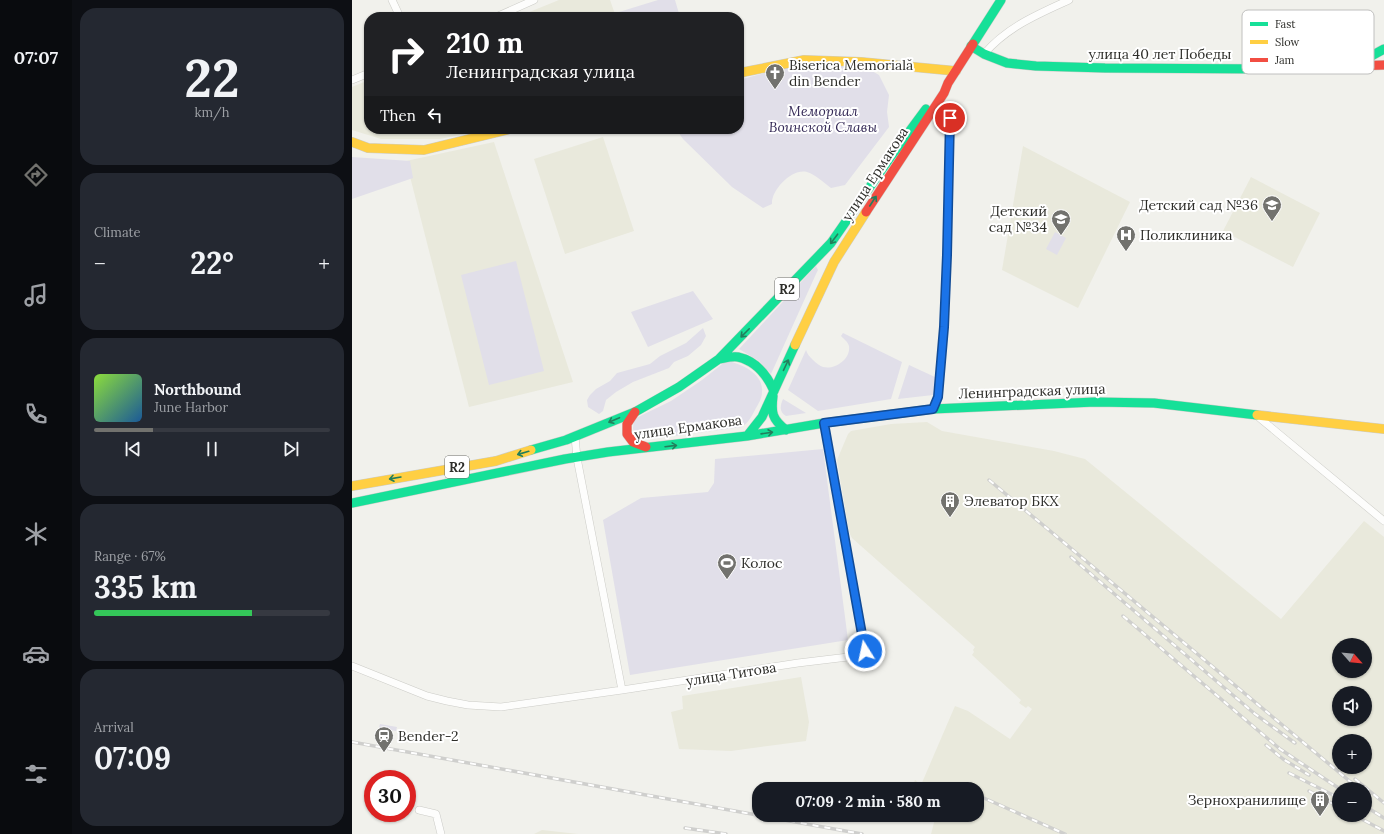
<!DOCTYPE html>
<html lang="en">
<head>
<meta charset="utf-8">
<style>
	:root { --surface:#171b24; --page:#242831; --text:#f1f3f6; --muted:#9ea1a6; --line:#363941; --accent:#72726e }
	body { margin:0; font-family:Lora,serif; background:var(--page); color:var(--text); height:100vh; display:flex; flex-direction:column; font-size:15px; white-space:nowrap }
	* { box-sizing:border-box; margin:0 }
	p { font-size:13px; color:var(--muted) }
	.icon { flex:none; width:22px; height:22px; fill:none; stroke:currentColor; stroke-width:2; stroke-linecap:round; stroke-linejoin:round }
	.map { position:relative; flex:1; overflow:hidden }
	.drawer { display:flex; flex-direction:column; gap:8px; padding:8px; background:#0d0f14; width:280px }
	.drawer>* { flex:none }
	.banner { position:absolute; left:12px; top:12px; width:380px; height:122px; border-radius:16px; box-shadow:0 1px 3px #0004; background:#202124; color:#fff; overflow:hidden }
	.needle { width:26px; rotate:117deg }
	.fabs { position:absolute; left:980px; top:638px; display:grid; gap:8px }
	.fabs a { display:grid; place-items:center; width:40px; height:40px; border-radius:50%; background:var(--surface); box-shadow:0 1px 3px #0004; font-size:20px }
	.speed { position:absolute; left:12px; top:770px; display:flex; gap:8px; font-size:20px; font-weight:700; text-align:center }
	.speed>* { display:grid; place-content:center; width:52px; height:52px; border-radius:50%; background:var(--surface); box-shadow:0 1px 3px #0004; line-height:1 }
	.speed .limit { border:6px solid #d22; background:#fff; color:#111 }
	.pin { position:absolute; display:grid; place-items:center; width:34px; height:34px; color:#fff; margin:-17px; border:2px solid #fff; border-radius:50%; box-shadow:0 1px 4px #0007 }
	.me { position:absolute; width:44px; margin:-22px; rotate:350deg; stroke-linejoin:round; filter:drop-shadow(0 0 3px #0008) }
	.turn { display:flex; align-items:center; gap:14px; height:84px; padding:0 16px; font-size:18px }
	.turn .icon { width:52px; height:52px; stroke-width:2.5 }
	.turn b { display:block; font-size:28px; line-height:34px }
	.then { display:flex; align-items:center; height:38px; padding:0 16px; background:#0003; gap:8px; font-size:15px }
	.big { font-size:30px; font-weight:700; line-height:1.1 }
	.drawer .widget { flex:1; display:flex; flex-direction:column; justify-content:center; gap:6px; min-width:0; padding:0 14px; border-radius:16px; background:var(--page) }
	.drawer .dial { align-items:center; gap:0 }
	.dial b { font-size:52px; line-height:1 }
	.song { display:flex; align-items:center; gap:12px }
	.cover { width:48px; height:48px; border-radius:6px; background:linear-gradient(135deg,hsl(90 70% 55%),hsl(210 70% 35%)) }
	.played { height:4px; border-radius:2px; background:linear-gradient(90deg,var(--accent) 25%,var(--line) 25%) }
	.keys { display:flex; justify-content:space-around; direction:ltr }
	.heat { display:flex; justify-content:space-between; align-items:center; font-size:22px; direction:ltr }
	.charge { height:6px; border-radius:3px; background:linear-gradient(90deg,#34c759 67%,var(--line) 0) }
	.trip { position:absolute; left:400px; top:782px; width:232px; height:40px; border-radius:16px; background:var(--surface); box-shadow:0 1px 3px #0004; font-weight:700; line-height:40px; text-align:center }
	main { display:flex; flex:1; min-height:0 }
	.dock { display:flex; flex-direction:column; width:72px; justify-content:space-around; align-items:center; background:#090b0e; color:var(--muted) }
	.dock .icon { width:28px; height:28px }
	.dock .selected { color:var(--accent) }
	.dock b { font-size:18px; color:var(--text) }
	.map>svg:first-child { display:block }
	.built { fill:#e9e9dc; fill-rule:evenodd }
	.green { fill:#e1dfe9 }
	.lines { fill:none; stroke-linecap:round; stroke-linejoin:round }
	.street-casing { stroke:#ccccc7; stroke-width:8 }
	.fast-casing { stroke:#ccccc7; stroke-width:10 }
	.slow-casing { stroke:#ccccc7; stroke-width:10 }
	.jam-casing { stroke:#ccccc7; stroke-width:10 }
	.street { stroke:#fdfdfc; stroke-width:7 }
	.fast { stroke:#16e098; stroke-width:9 }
	.slow { stroke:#ffcf43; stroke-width:9 }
	.jam { stroke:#f24e42; stroke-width:9 }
	.rail-casing { stroke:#cfcfcd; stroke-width:3.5 }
	.rail { stroke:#fff; stroke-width:2; stroke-dasharray:6; stroke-linecap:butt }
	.oneway { stroke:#237e5c }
	.route-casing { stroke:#114b97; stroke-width:10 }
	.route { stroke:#1a73e8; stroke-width:7 }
	.labels { text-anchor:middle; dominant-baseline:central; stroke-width:4; stroke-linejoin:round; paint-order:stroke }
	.shield { fill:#fff; stroke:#6d6d6a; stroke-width:1 }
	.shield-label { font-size:13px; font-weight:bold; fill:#2e2e2a }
	.street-label { font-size:14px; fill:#2e2e2a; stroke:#fff }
	.poi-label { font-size:14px; fill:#2e2e2a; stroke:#fff; text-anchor:start }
	.park-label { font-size:14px; font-style:italic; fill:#342956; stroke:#fff }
	.key { fill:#fff; stroke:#c0c0bf; stroke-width:1 }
	.key-label { font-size:11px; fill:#2e2e2a }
</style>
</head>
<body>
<main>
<nav class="dock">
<b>07:07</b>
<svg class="icon selected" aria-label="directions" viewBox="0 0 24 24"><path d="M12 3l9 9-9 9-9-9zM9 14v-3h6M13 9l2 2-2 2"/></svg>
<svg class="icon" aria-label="music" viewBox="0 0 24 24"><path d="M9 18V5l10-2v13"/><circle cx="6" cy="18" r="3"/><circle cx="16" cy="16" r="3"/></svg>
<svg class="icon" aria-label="phone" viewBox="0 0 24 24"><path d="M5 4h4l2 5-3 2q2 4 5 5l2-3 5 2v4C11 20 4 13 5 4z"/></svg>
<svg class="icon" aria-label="climate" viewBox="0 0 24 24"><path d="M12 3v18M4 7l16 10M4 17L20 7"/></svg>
<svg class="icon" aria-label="car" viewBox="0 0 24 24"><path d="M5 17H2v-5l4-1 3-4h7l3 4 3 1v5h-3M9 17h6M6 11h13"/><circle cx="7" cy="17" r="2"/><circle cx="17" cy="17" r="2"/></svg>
<svg class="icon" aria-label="filters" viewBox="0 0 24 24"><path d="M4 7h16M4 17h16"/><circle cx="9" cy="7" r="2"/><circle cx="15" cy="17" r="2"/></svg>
</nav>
<section class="drawer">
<div class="widget dial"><b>22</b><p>km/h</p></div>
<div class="widget"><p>Climate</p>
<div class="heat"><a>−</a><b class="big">22°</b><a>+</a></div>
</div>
<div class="widget">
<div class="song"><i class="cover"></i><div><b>Northbound</b><p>June Harbor</p></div></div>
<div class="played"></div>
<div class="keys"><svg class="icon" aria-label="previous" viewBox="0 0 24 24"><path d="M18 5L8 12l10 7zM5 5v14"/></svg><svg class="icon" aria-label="pause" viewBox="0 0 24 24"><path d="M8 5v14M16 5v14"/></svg><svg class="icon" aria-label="next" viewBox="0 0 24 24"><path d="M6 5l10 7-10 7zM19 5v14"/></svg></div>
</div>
<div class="widget"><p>Range · 67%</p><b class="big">335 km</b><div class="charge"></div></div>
<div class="widget"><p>Arrival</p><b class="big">07:09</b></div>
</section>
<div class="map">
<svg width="1032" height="834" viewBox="0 0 1032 834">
	<rect width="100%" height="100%" fill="#f1f1ec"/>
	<path class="built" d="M 207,0 L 258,0 L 264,17 L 165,17 Z
		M 17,80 L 17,129 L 137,129 L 88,139 L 29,139 L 0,130 L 0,87 Z
		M 251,137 L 282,231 L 213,254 L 182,159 Z
		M 142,142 L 221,382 L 117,407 L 54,161 Z
		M 671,146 L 778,202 L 726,308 L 650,270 Z
		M 899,177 L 968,213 L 941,267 L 871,231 Z
		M 575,422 L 590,431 L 702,451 L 733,459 L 929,619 L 1012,521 L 1032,537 L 1032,834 L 579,834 L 584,815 L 625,815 L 625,789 L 560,789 L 563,780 L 569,785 L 603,706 L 616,711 L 658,739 L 680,709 L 676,706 L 674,708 L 667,703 L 669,700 L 620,655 L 622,652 L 621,650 L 623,647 L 500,538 L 497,532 L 485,460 L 496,434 L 499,431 L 539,424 ZM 987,645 L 1013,645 L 1013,671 L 987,671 ZM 987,693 L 1013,693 L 1013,719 L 987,719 ZM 987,741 L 1013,741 L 1013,767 L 987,767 ZM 987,789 L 1013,789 L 1013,815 L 987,815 Z
		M 449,677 L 457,722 L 454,741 L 379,751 L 327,749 L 319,712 L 331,709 L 330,696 Z
		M 190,830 L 226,834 L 182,834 Z"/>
	<path class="green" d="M 306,0 L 323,0 L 328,17 L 269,17 L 267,12 Z
		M 450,63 L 513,67 L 527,75 L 537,95 L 535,112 L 537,127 L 493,185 L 479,188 C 472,183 464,175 455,172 C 440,168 419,190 420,204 L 411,208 L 380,187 L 331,139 L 324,129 L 387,129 L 387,80 Z
		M 0,157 L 58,161 L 61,178 L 0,199 Z
		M 703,232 L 714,238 L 705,255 L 694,249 Z
		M 164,261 L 192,371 L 137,385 L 109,275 Z
		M 464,266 L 466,270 L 464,274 L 419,374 L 407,361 L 387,349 Z
		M 341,291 L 361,319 L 296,347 L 279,312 Z
		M 351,328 L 354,336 L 349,345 L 336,356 L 322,362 L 317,368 L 281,382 L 264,392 L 254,400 L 251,411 L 247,414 L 236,407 L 235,400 L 238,395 L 244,389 L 258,381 L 265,373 L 298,364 L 308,356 L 334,343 Z
		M 491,333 L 550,362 L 539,399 L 466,411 L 436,390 L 454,350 C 455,354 458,357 461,360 C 464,363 468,366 471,367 C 483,370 499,359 497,346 C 496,342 492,339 489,336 Z
		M 374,361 C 389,363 412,374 410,392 C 410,399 406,404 403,410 C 399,417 397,422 390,427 L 291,440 L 282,435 L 281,428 L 282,419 L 319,401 L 350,380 Z
		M 557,365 L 583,377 L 581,395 L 546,399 Z
		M 431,399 L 454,413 L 434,416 C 427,412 428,406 431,399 Z
		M 471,449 L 496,640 L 278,675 L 251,520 L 289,498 L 356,492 L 362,483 L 363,459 Z
		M 28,724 L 45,727 L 44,731 L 27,728 Z"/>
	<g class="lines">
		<g class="street-casing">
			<path id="street" d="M 40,0 L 48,17
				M 144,17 L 182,0
				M 632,54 C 655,27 686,14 717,0
				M 0,80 L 17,73
				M 581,409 L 586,397 L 592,327 L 595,255 L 598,118
				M 904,415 L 1032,521
				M 223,437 L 225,458 L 270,690 L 446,663 L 496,657 L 513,651 L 472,423
				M 0,666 L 75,696 L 95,701 L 116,705 L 149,707 L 270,690
				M 67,810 L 84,814 L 89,834"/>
		</g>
		<g class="fast-casing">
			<path id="fast" d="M 621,44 L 649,0
				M 619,46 L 632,54 L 655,63 L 684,66 L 753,68 L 915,69 L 1001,66 L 1032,49
				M 367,359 C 373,358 380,356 386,357 C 404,361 415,375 422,391
				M 421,396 C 419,413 420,419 434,430
				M 395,436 L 472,423 L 581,409 L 743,402 L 802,403 L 905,415
				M 179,450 L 214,440 L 283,412 L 327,387 L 367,359 L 479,243 L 540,155 L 574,109
				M 0,503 L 213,459 L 256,452 L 395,436 L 410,417 L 443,345"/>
		</g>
		<g class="slow-casing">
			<path id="slow" d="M 387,73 L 452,60 L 509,62 L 604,71
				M 0,142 L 16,148 L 72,150 L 158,129
				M 443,345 L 482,262 L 514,212
				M 905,415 L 1032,429
				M 0,486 L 144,461 L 179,450"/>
		</g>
		<g class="jam-casing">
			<path id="jam" d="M 1002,66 L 1032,65
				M 514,212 L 592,93 L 596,83 L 621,44
				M 283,412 L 275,424 L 275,434 L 281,442 L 294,447"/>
		</g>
		<use href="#street" class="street"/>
		<use href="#fast" class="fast"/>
		<use href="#slow" class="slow"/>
		<use href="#jam" class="jam"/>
		<g class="rail-casing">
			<path id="rail" d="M 637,480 L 1007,789
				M 719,557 L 903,714 L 943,743
				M 771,616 L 928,749 L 988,789
				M 0,742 L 510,834
				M 914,745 L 931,759 L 957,775
				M 937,773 L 987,798
				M 1003,779 L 1032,803
				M 602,785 L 611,789
				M 957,791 L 987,807
				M 625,795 L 713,834
				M 1013,806 L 1032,818
				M 1002,815 L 1032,831
				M 333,828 L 374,834"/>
		</g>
		<use href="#rail" class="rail"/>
	</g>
	<defs><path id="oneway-shaft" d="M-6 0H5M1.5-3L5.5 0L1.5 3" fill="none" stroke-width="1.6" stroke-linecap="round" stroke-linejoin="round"/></defs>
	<g class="oneway">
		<use href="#oneway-shaft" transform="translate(521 201) rotate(-57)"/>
		<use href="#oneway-shaft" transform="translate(482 239) rotate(127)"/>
		<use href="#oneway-shaft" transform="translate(393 333) rotate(135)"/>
		<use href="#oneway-shaft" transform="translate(434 365) rotate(-65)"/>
		<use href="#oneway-shaft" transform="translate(262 420) rotate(157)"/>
		<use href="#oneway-shaft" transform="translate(415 433) rotate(-8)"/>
		<use href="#oneway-shaft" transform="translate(319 446) rotate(-7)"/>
		<use href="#oneway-shaft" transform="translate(171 453) rotate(164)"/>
		<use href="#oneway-shaft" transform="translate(43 478) rotate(170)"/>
	</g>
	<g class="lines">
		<g class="route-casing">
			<path id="route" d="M 513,651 L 472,423 L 581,409 L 586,397 L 592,327 L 595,255 L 598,118"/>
		</g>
		<use href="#route" class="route"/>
	</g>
	<defs>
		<g id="church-pin" transform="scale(1)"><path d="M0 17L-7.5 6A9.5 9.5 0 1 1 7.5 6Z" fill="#72726e" stroke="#fff"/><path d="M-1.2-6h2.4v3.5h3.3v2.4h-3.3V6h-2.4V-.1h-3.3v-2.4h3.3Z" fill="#fff"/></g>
		<g id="school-pin" transform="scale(1)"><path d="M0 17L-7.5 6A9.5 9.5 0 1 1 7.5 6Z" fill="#72726e" stroke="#fff"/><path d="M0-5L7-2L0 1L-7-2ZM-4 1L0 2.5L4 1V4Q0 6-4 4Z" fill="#fff"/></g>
		<g id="hospital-pin" transform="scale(1)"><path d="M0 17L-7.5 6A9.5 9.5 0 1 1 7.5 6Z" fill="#72726e" stroke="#fff"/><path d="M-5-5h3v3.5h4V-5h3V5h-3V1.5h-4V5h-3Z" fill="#fff"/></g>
		<g id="building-pin" transform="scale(1)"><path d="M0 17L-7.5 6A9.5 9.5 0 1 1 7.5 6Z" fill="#72726e" stroke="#fff"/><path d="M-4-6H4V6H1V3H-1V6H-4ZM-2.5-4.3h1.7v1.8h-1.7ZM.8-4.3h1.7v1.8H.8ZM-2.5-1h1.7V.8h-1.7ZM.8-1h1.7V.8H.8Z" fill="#fff"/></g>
		<g id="stadium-pin" transform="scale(1)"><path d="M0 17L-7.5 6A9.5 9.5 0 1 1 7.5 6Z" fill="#72726e" stroke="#fff"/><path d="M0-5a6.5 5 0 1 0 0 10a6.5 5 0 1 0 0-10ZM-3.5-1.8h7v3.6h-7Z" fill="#fff"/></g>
		<g id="station-pin" transform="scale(1)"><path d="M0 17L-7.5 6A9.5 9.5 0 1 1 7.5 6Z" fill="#72726e" stroke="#fff"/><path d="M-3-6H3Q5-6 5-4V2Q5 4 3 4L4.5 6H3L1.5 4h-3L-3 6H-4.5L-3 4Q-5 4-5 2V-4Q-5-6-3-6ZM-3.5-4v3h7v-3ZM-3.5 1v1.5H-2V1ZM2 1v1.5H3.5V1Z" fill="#fff"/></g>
	</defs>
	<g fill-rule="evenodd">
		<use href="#church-pin" x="423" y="73"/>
		<use href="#school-pin" x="920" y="205"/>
		<use href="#school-pin" x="709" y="219"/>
		<use href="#hospital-pin" x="774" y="235"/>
		<use href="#building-pin" x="598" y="501"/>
		<use href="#stadium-pin" x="375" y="563"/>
		<use href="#station-pin" x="32" y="736"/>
		<use href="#building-pin" x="968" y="800"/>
	</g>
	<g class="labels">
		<g class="shield">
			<rect x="423" y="278" width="24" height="22" rx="3"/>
			<rect x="93" y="456" width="24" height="22" rx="3"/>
		</g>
		<g class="shield-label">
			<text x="435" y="289">R2</text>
			<text x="105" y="467">R2</text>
		</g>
		<g class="street-label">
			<text x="808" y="54">улица 40 лет Победы</text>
			<text transform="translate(523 174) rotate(-57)">улица Ермакова</text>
			<text transform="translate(680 391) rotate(-2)">Ленинградская улица</text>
			<text transform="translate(336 427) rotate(-8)">улица Ермакова</text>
			<text transform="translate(379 674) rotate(-9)">улица Титова</text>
		</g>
		<g class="poi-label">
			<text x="437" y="65">Biserica Memorială<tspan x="437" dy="16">din Bender</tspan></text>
			<text x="906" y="205" text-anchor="end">Детский сад №36</text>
			<text x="695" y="211" text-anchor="end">Детский<tspan x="695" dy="16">сад №34</tspan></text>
			<text x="788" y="235">Поликлиника</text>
			<text x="612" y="501">Элеватор БКХ</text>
			<text x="389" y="563">Колос</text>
			<text x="46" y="736">Bender-2</text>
			<text x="954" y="800" text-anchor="end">Зернохранилище</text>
		</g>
		<g class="park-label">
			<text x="471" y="111">Мемориал<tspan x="471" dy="16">Воинской Славы</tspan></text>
		</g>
	</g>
	<rect x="890" y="10" width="132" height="64" rx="6" class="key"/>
	<rect x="898" y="22" width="18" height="4" fill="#16e098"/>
	<rect x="898" y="40" width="18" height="4" fill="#ffcf43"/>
	<rect x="898" y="58" width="18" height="4" fill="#f24e42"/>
	<g class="key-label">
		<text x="923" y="28">Fast</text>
		<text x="923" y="46">Slow</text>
		<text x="923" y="64">Jam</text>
	</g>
</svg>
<div class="fabs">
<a><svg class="needle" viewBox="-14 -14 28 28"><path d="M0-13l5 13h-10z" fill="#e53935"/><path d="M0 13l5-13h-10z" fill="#9ea1a6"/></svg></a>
<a><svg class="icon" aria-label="sound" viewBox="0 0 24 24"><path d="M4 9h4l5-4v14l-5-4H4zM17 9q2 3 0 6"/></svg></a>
<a>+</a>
<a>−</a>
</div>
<div class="speed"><div class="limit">30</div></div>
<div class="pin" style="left:598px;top:118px;background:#d93025"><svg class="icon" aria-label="arrive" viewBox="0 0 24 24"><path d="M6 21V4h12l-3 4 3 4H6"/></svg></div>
<svg class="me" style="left:513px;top:651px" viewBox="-20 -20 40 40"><circle r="17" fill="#1a73e8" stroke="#fff" stroke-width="3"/><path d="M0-11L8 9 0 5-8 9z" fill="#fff"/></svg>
<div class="trip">07:09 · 2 min · 580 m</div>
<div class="banner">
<div class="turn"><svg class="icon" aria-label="right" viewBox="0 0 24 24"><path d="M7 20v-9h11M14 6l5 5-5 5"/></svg><div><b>210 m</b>Ленинградская улица</div></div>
<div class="then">Then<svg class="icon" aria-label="left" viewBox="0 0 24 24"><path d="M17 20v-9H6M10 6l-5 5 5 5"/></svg></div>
</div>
</div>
</main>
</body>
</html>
